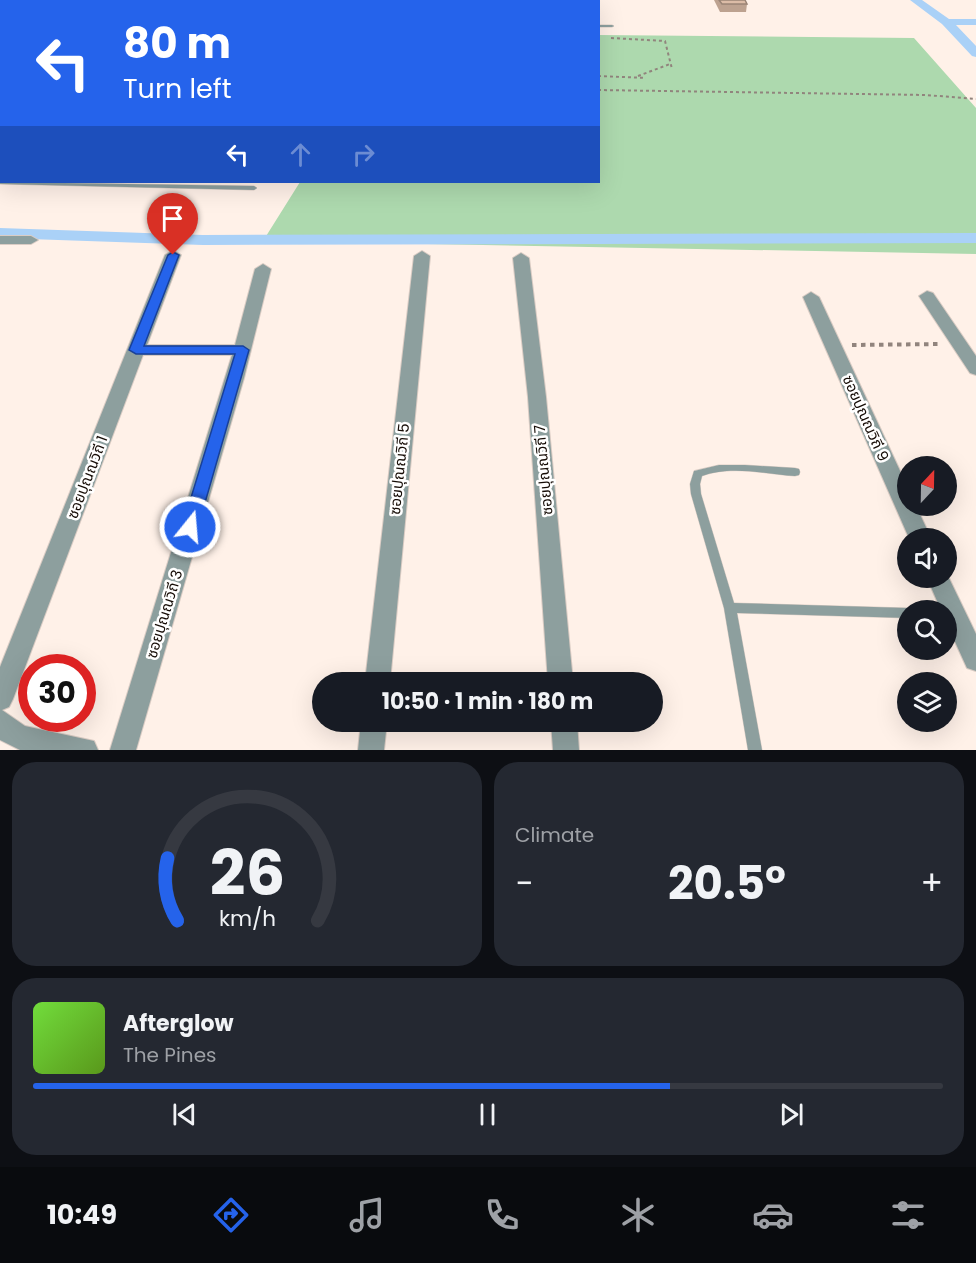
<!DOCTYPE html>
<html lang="en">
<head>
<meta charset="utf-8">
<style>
	:root { --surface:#171b24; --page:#242831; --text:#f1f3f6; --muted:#9ea1a6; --line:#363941; --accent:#2563eb }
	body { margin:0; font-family:Poppins,"Noto Sans Thai",sans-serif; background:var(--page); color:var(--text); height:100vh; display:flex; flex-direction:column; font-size:22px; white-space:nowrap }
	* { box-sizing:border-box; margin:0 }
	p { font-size:20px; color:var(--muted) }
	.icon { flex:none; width:33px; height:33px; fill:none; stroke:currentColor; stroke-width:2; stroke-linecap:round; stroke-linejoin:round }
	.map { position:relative; height:750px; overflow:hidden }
	.sheet { display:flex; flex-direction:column; gap:12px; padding:12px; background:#0d0f14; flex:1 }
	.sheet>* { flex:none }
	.guide { position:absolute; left:0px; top:0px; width:600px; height:183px; box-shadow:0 6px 24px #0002; background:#2563eb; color:#fff; overflow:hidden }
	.needle { width:39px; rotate:22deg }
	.buttons { position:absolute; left:897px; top:456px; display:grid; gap:12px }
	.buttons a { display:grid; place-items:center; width:60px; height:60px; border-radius:50%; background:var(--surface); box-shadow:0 6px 24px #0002; font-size:30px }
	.speed { position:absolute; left:18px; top:654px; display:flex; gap:12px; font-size:30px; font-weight:700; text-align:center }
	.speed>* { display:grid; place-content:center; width:78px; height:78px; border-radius:50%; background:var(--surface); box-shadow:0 6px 24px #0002; line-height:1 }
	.speed .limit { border:9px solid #d22; background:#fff; color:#111 }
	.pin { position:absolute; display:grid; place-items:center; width:51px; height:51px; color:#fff; margin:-62px -26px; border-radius:50% 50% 50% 0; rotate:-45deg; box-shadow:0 0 6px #0007 }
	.pin .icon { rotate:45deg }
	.me { position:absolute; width:66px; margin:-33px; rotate:17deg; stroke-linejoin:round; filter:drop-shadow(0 0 4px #0008) }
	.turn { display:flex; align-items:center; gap:21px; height:126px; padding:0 24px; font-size:27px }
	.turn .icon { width:78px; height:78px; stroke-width:2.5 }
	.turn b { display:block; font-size:42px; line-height:51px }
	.lanes { display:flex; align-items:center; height:57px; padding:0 24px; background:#0003; justify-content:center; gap:30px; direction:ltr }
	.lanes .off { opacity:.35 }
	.big { font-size:45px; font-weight:700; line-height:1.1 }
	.sheet .card { flex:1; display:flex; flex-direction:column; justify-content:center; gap:9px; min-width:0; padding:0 21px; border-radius:24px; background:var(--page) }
	.sheet .dial { align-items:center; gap:0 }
	.dial svg { height:156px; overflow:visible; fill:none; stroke:var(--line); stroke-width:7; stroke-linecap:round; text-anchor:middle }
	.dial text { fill:var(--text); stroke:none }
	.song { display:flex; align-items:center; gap:18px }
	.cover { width:72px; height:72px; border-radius:9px; background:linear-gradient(135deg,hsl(100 70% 55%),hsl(90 70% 35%)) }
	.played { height:6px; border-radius:3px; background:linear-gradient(90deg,var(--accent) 70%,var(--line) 70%) }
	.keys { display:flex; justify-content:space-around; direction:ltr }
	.heat { display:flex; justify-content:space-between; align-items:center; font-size:33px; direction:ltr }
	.sheet .tiles { flex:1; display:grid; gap:12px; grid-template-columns:1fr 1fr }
	.card:last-child { grid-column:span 2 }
	.trip { position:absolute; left:312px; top:672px; width:351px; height:60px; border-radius:30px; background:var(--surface); box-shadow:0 6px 24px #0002; font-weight:700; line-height:60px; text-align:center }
	.dock { display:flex; height:96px; justify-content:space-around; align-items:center; background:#090b0e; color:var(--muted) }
	.dock .icon { width:42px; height:42px }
	.dock .current { color:var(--accent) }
	.dock b { font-size:27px; color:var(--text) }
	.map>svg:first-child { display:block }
	.green { fill:#add9ae }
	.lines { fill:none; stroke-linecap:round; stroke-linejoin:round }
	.canal { fill:#aad1f7; fill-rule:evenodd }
	.lane-casing { stroke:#daccc4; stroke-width:1 }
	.street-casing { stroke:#daccc4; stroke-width:2 }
	.primary-casing { stroke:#daccc4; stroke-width:2 }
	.path-far1 { stroke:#91847d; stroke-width:2; stroke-dasharray:3 3; stroke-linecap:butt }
	.path { stroke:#91847d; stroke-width:4; stroke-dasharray:4.5 4.5; stroke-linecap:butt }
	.lane { fill:#8d9f9e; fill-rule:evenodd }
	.street { fill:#8d9f9e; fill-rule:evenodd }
	.primary { fill:#385a58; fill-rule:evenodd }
	.rail-casing { stroke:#473c35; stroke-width:4.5 }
	.rail { stroke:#fff; stroke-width:3; stroke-dasharray:8; stroke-linecap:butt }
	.wall { fill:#bda290 }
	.shaded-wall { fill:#9a8475 }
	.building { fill:#dcbca7; stroke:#9a8475; stroke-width:1.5 }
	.route { fill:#2563eb; stroke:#184099; stroke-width:1.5 }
	.labels { text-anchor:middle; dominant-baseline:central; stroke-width:5; stroke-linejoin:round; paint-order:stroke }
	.street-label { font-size:15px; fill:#150b05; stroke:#fff }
</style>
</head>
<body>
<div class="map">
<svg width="976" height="750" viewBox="0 0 976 750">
	<rect width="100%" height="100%" fill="#fff1e8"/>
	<path class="green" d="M 599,35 L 914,38 L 976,108 L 976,254 L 263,241 L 300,182 L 598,182 Z"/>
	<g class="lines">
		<path class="canal" d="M 910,0 L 922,0 L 949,19 L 976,19 L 976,25 L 956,25 L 976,46 L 976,57 L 972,56 L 942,24 Z
			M 0,228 L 203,235 L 976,233 L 976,243 L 203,245 L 0,238 Z"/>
		<g class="lane-casing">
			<path id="lane" d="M 52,0 L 56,0 L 56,2 L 51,2 Z
				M 568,0 L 572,0 L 572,2 L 568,2 Z
				M 0,7 L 2,7 L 2,10 L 0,10 Z
				M 598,25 L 612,25 L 614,26 L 612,27 L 598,27 Z
				M 0,180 L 2,182 L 254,186 L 257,188 L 254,190 L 0,184 Z
				M 719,465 L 745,465 L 795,468 L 799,469 L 800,472 L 799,475 L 795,476 C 765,474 731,465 702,476 L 700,484 L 701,494 L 734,603 L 908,608 L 913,610 L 908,610 L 908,618 L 737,613 L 762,750 L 748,750 L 724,608 L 691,494 L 690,484 L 694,471 Z"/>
		</g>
		<g class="street-casing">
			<path id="street" d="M 0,236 L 31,236 L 38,240 L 31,244 L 0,244 Z
				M 173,250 L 181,255 L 147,345 L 235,345 L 255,269 L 263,264 L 271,269 L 244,378 L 136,750 L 110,750 L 232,355 L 143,355 L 13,699 L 9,707 L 2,710 L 25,726 L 94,741 L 98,750 L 20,750 L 0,740 L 0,667 L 165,255 Z
				M 422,251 L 430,256 L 390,682 L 365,682 L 414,256 Z
				M 521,253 L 529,258 L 546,397 L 573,682 L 548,682 L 528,397 L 513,258 Z
				M 927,291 L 933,293 L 976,356 L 976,375 L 970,373 L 919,296 Z
				M 811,292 L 819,297 L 908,488 L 908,506 L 916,506 L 931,538 L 909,538 L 803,297 Z
				M 946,572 L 976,634 L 976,671 L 967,668 L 946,622 L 946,610 L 941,610 L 927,578 L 946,578 Z
				M 361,722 L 387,722 L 384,750 L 358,750 Z
				M 551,722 L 577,722 L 579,750 L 553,750 Z"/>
		</g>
		<g class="primary-casing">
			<path id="primary" d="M 66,0 L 76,0 L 66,2 Z
				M 96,0 L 106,0 L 95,2 Z
				M 0,79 L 2,79 L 0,87 Z
				M 2,121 L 2,130 L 0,131 L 0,122 Z"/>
		</g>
		<path class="path-far1" d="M 611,38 L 665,41 L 672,69
			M 598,76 L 646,78
			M 638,76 L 670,64
			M 598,90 L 926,95 L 976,99"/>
		<path class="path" d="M 852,345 L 940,344"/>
		<use href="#lane" class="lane"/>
		<use href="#street" class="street"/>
		<use href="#primary" class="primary"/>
		<g class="rail-casing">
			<path id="rail" d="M 81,2 L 83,0
				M 0,99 L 2,97
				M 0,110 L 2,108"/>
		</g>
		<use href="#rail" class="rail"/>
	</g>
	<path class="wall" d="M 714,0 L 745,0 L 747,4 L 746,12 L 720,12 Z"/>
	<path class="shaded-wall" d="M 2,32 L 2,53 L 0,54 L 0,34 Z"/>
	<path class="building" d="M 719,0 L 745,0 L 747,4 L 722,4 Z"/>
	<path class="route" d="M 173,252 L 179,255 L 144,346 L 243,346 L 249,350 L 198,527 L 190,534 L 182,527 L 235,354 L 136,354 L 129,350 L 168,255 Z"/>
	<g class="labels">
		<g class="street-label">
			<text transform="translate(866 418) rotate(66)">ซอยปุณณวิถี 9</text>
			<text transform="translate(399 469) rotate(-84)">ซอยปุณณวิถี 5</text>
			<text transform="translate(543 470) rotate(-95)">ซอยปุณณวิถี 7</text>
			<text transform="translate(87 477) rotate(-69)">ซอยปุณณวิถี 1</text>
			<text transform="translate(164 614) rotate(-73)">ซอยปุณณวิถี 3</text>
		</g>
	</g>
</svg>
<div class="buttons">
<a><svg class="needle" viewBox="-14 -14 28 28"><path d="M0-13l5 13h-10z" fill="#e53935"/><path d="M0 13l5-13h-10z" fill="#9ea1a6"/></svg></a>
<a><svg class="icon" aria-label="sound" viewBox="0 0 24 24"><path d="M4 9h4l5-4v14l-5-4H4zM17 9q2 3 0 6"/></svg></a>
<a><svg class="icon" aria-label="search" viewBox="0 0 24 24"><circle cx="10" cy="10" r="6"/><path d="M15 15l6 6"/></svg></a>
<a><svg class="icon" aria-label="layers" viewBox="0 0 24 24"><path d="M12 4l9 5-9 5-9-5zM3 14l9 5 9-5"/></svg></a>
</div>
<div class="speed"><div class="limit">30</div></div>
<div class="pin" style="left:173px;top:255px;background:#d93025"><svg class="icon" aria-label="arrive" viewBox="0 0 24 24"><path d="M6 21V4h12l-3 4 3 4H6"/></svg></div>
<svg class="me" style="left:190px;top:527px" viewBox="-20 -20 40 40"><circle r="17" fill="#2563eb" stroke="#fff" stroke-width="3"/><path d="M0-11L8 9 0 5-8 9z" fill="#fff"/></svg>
<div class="trip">10:50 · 1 min · 180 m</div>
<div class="guide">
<div class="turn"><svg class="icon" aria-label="left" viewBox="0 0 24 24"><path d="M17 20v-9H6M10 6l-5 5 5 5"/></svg><div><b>80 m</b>Turn left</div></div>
<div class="lanes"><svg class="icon" aria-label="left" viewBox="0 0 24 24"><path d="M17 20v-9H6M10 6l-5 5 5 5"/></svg><svg class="icon off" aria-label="ahead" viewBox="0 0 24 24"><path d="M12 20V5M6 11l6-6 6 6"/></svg><svg class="icon off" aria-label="right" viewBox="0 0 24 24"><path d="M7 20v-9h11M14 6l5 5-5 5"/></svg></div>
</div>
</div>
<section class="sheet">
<div class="tiles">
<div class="card dial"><svg viewBox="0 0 100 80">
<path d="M14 69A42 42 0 1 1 86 69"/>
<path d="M14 69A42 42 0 0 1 9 37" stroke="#2563eb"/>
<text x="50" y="56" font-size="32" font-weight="700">26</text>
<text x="50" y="72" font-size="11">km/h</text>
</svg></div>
<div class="card"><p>Climate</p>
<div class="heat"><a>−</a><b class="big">20.5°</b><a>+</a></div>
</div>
<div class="card">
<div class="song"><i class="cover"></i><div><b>Afterglow</b><p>The Pines</p></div></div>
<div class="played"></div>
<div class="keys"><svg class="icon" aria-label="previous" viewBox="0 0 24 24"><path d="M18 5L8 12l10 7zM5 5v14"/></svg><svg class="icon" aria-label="pause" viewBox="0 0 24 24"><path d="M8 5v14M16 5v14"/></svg><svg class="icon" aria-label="next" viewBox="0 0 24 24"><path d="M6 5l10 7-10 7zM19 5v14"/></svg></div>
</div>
</div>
</section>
<nav class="dock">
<b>10:49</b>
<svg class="icon current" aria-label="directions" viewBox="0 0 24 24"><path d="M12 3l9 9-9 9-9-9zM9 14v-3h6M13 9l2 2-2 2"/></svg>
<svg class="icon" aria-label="music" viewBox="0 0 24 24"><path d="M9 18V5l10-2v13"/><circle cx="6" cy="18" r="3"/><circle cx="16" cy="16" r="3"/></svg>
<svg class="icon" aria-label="phone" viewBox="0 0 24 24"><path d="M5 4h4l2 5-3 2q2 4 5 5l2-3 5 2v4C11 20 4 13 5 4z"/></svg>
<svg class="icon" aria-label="climate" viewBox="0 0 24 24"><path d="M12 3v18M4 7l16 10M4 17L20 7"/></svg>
<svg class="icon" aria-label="car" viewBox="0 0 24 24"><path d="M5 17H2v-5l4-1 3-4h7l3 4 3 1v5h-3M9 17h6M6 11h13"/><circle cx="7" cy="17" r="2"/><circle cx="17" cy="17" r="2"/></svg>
<svg class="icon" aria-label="filters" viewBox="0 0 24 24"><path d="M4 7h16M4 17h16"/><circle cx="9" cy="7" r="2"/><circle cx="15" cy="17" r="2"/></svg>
</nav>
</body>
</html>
